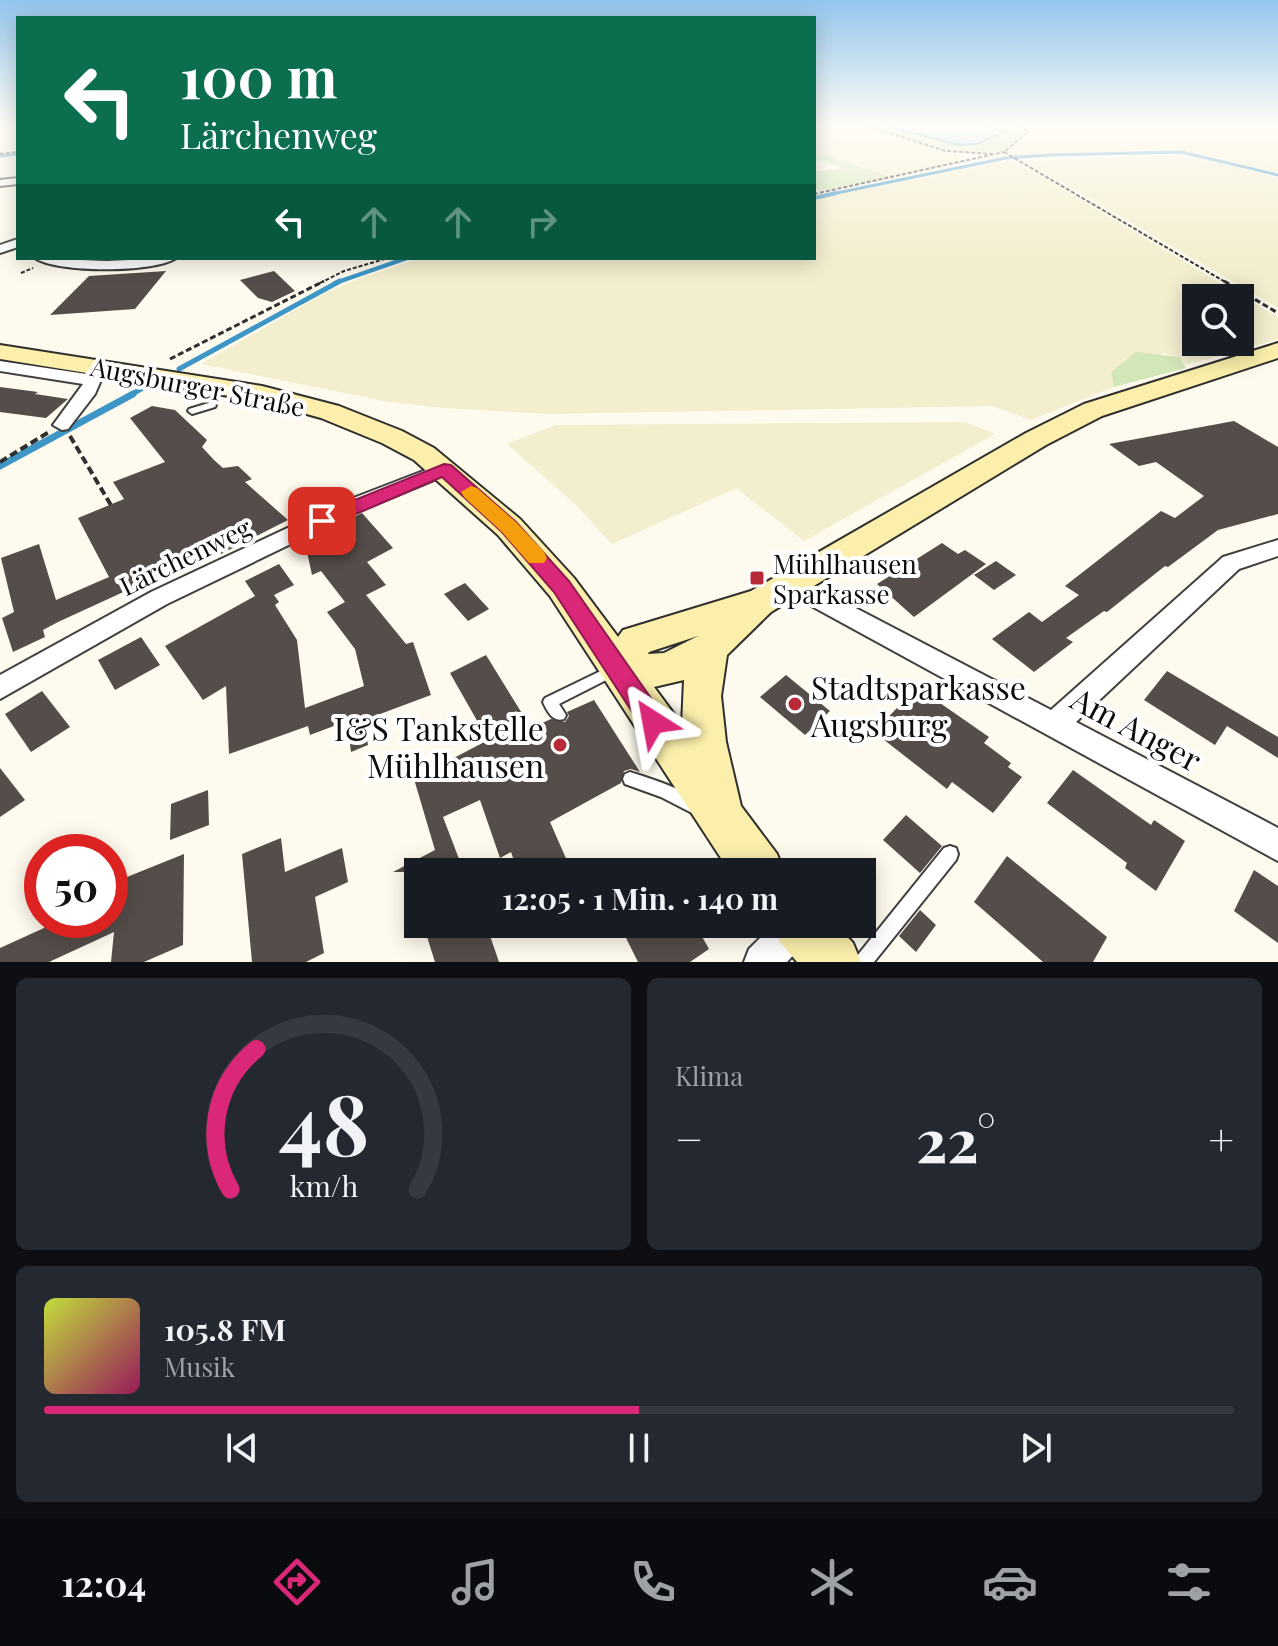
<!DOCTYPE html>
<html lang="de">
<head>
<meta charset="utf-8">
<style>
	:root { --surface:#171b24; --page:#242831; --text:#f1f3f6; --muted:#9ea1a6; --line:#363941; --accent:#db2777 }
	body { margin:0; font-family:"Playfair Display",serif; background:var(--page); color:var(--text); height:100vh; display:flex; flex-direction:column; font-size:30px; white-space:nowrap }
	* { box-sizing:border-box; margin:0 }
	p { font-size:26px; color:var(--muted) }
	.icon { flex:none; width:44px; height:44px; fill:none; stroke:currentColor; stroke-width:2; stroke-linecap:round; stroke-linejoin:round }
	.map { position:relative; height:962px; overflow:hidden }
	.details { display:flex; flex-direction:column; gap:16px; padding:16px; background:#0d0f14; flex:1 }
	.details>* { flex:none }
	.top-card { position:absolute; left:16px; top:16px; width:800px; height:244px; border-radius:0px; box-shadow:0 4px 20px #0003; background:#0b6e4f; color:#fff; overflow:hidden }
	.fabs { position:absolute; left:1182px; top:284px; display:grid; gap:16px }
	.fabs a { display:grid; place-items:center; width:72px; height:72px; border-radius:0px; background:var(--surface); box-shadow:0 4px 20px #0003; font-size:40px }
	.speed { position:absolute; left:24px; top:834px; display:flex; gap:16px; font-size:40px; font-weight:700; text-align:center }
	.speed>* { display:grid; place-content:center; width:104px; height:104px; border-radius:50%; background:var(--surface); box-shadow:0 4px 20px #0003; line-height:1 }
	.speed .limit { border:12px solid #d22; background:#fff; color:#111 }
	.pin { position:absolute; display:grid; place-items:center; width:68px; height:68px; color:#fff; margin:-34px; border-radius:16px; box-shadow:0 4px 12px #0006 }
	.me { position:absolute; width:88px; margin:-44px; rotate:326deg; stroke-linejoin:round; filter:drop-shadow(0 0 6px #0008) }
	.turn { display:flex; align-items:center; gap:28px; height:168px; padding:0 32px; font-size:36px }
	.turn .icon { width:104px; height:104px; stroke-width:2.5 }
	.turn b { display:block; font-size:56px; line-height:68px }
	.lanes { display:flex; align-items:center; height:76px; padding:0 32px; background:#0003; justify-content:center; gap:40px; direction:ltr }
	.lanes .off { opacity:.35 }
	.big { font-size:60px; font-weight:700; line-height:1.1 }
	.details .widget { flex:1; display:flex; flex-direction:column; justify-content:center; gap:12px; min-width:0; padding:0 28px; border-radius:12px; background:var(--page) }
	.details .dial { align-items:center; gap:0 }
	.dial svg { height:208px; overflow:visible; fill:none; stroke:var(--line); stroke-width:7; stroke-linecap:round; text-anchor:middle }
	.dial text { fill:var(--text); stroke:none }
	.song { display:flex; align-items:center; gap:24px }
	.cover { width:96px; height:96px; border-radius:12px; background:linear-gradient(135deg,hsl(70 70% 55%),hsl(330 70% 35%)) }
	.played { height:8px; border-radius:4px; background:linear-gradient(90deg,var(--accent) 50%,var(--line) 50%) }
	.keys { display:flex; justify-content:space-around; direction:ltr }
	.heat { display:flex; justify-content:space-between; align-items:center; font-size:44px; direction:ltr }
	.details .tiles { flex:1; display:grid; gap:16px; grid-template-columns:1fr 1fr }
	.widget:last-child { grid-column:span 2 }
	.trip { position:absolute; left:404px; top:858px; width:472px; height:80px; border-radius:0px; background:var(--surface); box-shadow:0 4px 20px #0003; font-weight:700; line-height:80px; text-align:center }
	.menu { display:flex; height:128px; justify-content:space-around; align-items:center; background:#090b0e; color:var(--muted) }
	.menu .icon { width:56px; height:56px }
	.menu .active { color:var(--accent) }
	.menu b { font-size:36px; color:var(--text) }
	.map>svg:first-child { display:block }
	.farmland { fill:#f3eece; fill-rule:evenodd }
	.green { fill:#d2e7b8 }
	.water { fill:#b4def3; stroke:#3e96c7; stroke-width:2 }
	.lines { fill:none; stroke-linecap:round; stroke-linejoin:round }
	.stream-far3 { stroke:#3e96c7; stroke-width:3 }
	.stream-far2 { stroke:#3e96c7; stroke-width:4 }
	.stream-far1 { stroke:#3e96c7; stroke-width:5 }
	.stream { stroke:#3e96c7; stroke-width:7 }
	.building { fill:#554d49 }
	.service-casing { stroke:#404040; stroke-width:4 }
	.minor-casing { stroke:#404040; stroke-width:4 }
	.secondary-casing { stroke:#2f2f2f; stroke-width:4 }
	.path-far2 { stroke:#2f2f2f; stroke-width:2; stroke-dasharray:4 2; stroke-linecap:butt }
	.path-far1 { stroke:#2f2f2f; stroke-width:3; stroke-dasharray:6 3; stroke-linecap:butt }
	.path { stroke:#2f2f2f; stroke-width:4; stroke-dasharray:8 4; stroke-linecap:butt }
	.service { fill:#fff; fill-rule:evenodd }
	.minor { fill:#fff; fill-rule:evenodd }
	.secondary { fill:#fbefab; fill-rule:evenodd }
	.route { fill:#db2777; stroke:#8e194d; stroke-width:2 }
	.slow { fill:#f59e0b }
	.poi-dot { fill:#b62b37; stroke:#fff; stroke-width:3 }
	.labels { text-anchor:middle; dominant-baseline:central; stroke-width:8; stroke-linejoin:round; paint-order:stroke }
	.street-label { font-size:26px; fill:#0d0d0d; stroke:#fff }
	.poi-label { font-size:26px; fill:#0d0d0d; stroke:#fff; text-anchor:start }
	.near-poi-label { font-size:32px; fill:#0d0d0d; stroke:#fff; text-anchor:start }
	.near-street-label { font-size:32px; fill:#0d0d0d; stroke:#fff }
</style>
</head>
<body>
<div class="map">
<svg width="1278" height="962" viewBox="0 0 1278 962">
	<rect width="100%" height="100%" fill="#fefaed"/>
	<path class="farmland" d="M 814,126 L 862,126 L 970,160 L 890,177 L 814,151 Z
		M 1041,126 L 1278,126 L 1278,172 L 1171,149 L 1014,156 L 1007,152 Z
		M 1163,155 L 1205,160 L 1278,178 L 1278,308 L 1025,161 Z
		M 1013,160 L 1278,317 L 1278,339 L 1186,365 L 1180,357 L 1164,353 L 1111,372 L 1114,387 L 1031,420 L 992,406 L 549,414 L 444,408 L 389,402 L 201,364 L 325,293 L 363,277 L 423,258 L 814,258 L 814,199 ZM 1196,298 L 1240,298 L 1240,342 L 1196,342 Z
		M 965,422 L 995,434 L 804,541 L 736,488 L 612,544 L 575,504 L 507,444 L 556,425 Z"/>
	<path class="green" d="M 868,126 L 886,126 L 959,145 L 1003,132 L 985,126 L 1015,126 L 1026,132 L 1002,152 L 959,153 Z
		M 814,151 L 890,177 L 814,192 L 814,172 L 843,168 L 814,158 Z
		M 1136,352 L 1180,357 L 1186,368 L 1114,387 L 1111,372 Z"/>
	<path class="water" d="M 886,126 L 985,126 L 1004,132 L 977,144 L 959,145 Z"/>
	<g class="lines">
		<path class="stream-far3" d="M 0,156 L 18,154
			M 827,195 L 1006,158 L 1050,155 L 1181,152 L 1278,175"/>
		<path class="stream-far2" d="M 814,198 L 836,193
			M 335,283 L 407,258"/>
		<path class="stream-far1" d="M 179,369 L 340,281
			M 129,396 L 141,389"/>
		<path class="stream" d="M 0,466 L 133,394"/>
	</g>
	<path class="building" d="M 166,271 L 135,309 L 50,315 L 89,276 Z
		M 274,271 L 295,291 L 272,302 L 258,298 L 240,280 Z
		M 0,387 L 38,392 L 35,394 L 68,399 L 46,418 L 0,412 Z
		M 152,406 L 175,410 L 207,440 L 202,447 L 214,460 L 223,468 L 238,466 L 252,479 L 245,482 L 288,520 L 219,555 L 215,550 L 58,622 L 43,630 L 45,637 L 13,652 L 2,618 L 14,612 L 1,558 L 39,544 L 56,600 L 109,577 L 78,518 L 124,499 L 113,482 L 165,462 L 130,418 Z
		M 1234,421 L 1278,447 L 1278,514 L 1218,530 L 1168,567 L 1165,566 L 1107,612 L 1104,611 L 1066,638 L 1073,642 L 1034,672 L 992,639 L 1029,612 L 1042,622 L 1079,595 L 1065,586 L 1161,511 L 1175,518 L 1204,496 L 1156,462 L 1139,466 L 1109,444 Z
		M 340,489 L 347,497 L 295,521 L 288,513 Z
		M 362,513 L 393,548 L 367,562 L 386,585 L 366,595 L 406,644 L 413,642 L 431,695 L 364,720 L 368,745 L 351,752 L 347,721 L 310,735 L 308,726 L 229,754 L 226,686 L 203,700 L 165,646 L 255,596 L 245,581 L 279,564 L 294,585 L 274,595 L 279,602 L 275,605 L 297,640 L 305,708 L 364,686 L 355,649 L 327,612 L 345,602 L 321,571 L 312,575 L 307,552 L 316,547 L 309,539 Z
		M 942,543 L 958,554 L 965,550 L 986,564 L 914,617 L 877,584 Z
		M 996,561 L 1016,575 L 994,590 L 974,575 Z
		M 465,583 L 489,609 L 468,621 L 444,594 Z
		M 141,637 L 160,665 L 115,690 L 98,660 Z
		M 486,655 L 531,728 L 551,719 L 565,722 L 569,716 L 567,712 L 594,700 L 640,772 L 631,769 L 624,771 L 621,783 L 550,822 L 572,872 L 518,872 L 511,852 L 500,858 L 480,800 L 443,817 L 464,872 L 393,872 L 435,850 L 414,779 L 488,740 L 450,673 Z
		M 1167,671 L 1278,737 L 1278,758 L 1227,726 L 1215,745 L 1144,700 Z
		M 786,675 L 830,711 L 805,735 L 760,697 Z
		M 917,687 L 989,737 L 984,743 L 1011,763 L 1008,767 L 1022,777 L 993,813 L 952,782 L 947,789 L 874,732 Z
		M 42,691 L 70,727 L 31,752 L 5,714 Z
		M 0,768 L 25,800 L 0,817 Z
		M 1073,770 L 1151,825 L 1154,820 L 1185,841 L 1156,891 L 1125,868 L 1127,863 L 1047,803 Z
		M 208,790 L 209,825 L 170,840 L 171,804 Z
		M 906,815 L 942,846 L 920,873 L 883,840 Z
		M 281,838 L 285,872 L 342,848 L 348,882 L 315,897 L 324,953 L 306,962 L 252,962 L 242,854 Z
		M 184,854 L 183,945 L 144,962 L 111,962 L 114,932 L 49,962 L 0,962 L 0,948 L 44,928 L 45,920 L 114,920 L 117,881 Z
		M 1007,856 L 1107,937 L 1093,962 L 1043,962 L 974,902 Z
		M 1254,870 L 1278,886 L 1278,943 L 1234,911 Z
		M 920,910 L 936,925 L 916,952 L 899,936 Z
		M 423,924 L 486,924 L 499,962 L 435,962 Z
		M 619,924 L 695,924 L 709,949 L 690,962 L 638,962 Z"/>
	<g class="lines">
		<g class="service-casing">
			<path id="service" d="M 212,402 L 215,403 L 216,405 L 215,407 L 192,414 L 188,411 L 189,409 Z
				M 611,666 L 616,667 L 618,671 L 616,675 L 559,704 L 566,715 L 564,719 C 553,723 547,711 543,702 L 545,698 Z
				M 630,772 C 648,778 693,791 702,806 L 699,811 L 694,814 L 661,797 L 625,784 L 623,779 L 625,774 Z
				M 950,846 L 956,848 L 958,854 L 956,860 L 874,962 L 854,962 L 857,956 L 944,848 Z"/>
		</g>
		<g class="minor-casing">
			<path id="minor" d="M 18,178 L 18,184 L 0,186 L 0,180 Z
				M 18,239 L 18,247 L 0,253 L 0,245 Z
				M 35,258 L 106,261 L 176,258 C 155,273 56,273 35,258 Z
				M 0,361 L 93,375 L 101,380 L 95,394 L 68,429 L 62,430 L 53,425 L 83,384 L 0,371 Z
				M 444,463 L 451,465 L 454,469 L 451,473 L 357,512 L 167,604 L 0,699 L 0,675 L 151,592 L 343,502 Z
				M 1278,540 L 1278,556 L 1239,569 L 1076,722 L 1278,828 L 1278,861 L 784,591 L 780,585 L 784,579 L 792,576 L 800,579 L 1051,710 L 1223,557 Z
				M 774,924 L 815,925 L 810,937 L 787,962 L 744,962 L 749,949 Z"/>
		</g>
		<g class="secondary-casing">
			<path id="secondary" d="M 1278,343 L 1278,358 L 1102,416 L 1046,445 L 771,612 L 727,655 L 721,696 L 726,742 L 741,806 L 777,854 L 784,872 L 730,872 L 550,596 L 498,535 L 414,460 L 382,443 L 321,418 L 260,401 L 0,359 L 0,345 L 262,386 L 339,406 L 402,431 L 434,448 L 520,519 L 574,578 L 618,637 L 623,630 L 751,591 L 1026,433 L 1084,404 ZM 698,636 L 664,653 L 648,654 L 649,652 ZM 684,680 L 682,725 L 654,687 Z
				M 772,924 L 835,924 L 853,943 L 861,962 L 797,962 L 780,942 Z"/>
		</g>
		<path class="path-far2" d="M 867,126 L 946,151 L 992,154
			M 1019,126 L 1028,132 L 1004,152 L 1227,283
			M 0,154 L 18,152
			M 814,194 L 1004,152
			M 21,273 L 33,268
			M 320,283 L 344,271 L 388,258"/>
		<path class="path-far1" d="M 1224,281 L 1278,313
			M 170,359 L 324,281"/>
		<path class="path" d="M 70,436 L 112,507
			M 0,462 L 49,432"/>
		<use href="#service" class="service"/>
		<use href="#minor" class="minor"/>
		<use href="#secondary" class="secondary"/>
	</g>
	<linearGradient id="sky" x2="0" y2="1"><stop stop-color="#93c5ec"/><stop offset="0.48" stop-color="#fffdf7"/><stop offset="1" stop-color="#fffdf7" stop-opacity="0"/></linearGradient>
	<rect width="1278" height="261" fill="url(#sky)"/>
	<path class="route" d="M 444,464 L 451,465 L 516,522 L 569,581 L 662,714 L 666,722 L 662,730 L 653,733 L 644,730 L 554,592 L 502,532 L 442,477 L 328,526 L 322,528 L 312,521 L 315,516 Z"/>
	<path class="slow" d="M 471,486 L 477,488 L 516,522 L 544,552 L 547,558 L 544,563 L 529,563 L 502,532 L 464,497 L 461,492 Z"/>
	<g class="poi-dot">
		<rect x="749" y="570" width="16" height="16" rx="4"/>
		<circle cx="795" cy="704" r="8"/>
		<circle cx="560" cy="745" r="8"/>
	</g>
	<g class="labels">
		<g class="street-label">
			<text transform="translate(198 386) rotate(11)">Augsburger Straße</text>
			<text transform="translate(185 556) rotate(-26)">Lärchenweg</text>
		</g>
		<g class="poi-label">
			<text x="773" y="563">Mühlhausen<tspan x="773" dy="30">Sparkasse</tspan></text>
		</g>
		<g class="near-poi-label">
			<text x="811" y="686">Stadtsparkasse<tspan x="811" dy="37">Augsburg</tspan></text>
			<text x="544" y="727" text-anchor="end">I&amp;S Tankstelle<tspan x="544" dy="37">Mühlhausen</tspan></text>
		</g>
		<g class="near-street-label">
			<text transform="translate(1137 728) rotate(28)">Am Anger</text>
		</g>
	</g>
</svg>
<div class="fabs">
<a><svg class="icon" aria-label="search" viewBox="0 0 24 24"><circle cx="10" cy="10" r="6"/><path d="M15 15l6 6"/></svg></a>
</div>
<div class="speed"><div class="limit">50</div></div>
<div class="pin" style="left:322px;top:521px;background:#d93025"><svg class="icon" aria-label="arrive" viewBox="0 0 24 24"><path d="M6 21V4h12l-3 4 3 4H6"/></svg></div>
<svg class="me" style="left:653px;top:722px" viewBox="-20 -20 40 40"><path d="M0-17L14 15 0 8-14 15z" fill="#db2777" stroke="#fff" stroke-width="4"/></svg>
<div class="trip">12:05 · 1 Min. · 140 m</div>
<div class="top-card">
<div class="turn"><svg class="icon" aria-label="left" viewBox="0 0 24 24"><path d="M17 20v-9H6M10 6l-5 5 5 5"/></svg><div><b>100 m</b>Lärchenweg</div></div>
<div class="lanes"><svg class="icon" aria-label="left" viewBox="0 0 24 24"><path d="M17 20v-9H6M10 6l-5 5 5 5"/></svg><svg class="icon off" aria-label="ahead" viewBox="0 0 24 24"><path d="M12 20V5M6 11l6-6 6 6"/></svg><svg class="icon off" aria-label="ahead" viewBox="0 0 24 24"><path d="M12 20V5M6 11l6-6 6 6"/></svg><svg class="icon off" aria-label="right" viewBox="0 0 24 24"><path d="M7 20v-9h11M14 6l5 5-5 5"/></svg></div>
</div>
</div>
<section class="details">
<div class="tiles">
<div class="widget dial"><svg viewBox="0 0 100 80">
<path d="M14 69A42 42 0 1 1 86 69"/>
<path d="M14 69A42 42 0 0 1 24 15" stroke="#db2777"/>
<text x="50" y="56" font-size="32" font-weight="700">48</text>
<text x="50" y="72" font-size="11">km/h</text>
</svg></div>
<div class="widget"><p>Klima</p>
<div class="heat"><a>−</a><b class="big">22°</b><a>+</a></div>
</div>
<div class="widget">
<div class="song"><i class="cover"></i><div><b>105.8 FM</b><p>Musik</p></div></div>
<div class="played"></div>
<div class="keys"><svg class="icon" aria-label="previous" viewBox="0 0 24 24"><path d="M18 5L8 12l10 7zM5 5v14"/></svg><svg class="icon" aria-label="pause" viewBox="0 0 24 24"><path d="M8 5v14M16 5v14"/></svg><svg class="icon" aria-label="next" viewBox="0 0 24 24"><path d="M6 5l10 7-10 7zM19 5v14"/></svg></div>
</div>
</div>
</section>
<nav class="menu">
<b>12:04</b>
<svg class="icon active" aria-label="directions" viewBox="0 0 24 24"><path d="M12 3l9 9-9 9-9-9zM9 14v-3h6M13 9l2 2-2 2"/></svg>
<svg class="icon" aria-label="music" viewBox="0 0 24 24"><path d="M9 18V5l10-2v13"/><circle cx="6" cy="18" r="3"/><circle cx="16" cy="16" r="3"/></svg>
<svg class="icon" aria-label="phone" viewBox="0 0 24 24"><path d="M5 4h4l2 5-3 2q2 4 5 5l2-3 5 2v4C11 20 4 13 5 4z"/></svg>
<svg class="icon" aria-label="climate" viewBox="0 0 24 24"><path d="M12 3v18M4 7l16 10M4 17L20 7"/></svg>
<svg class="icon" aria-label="car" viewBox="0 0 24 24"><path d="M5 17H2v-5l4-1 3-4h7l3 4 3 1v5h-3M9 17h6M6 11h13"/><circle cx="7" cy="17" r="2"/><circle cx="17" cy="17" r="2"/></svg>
<svg class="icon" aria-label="filters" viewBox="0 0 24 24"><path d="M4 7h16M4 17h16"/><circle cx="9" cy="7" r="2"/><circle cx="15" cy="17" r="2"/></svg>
</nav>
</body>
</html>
